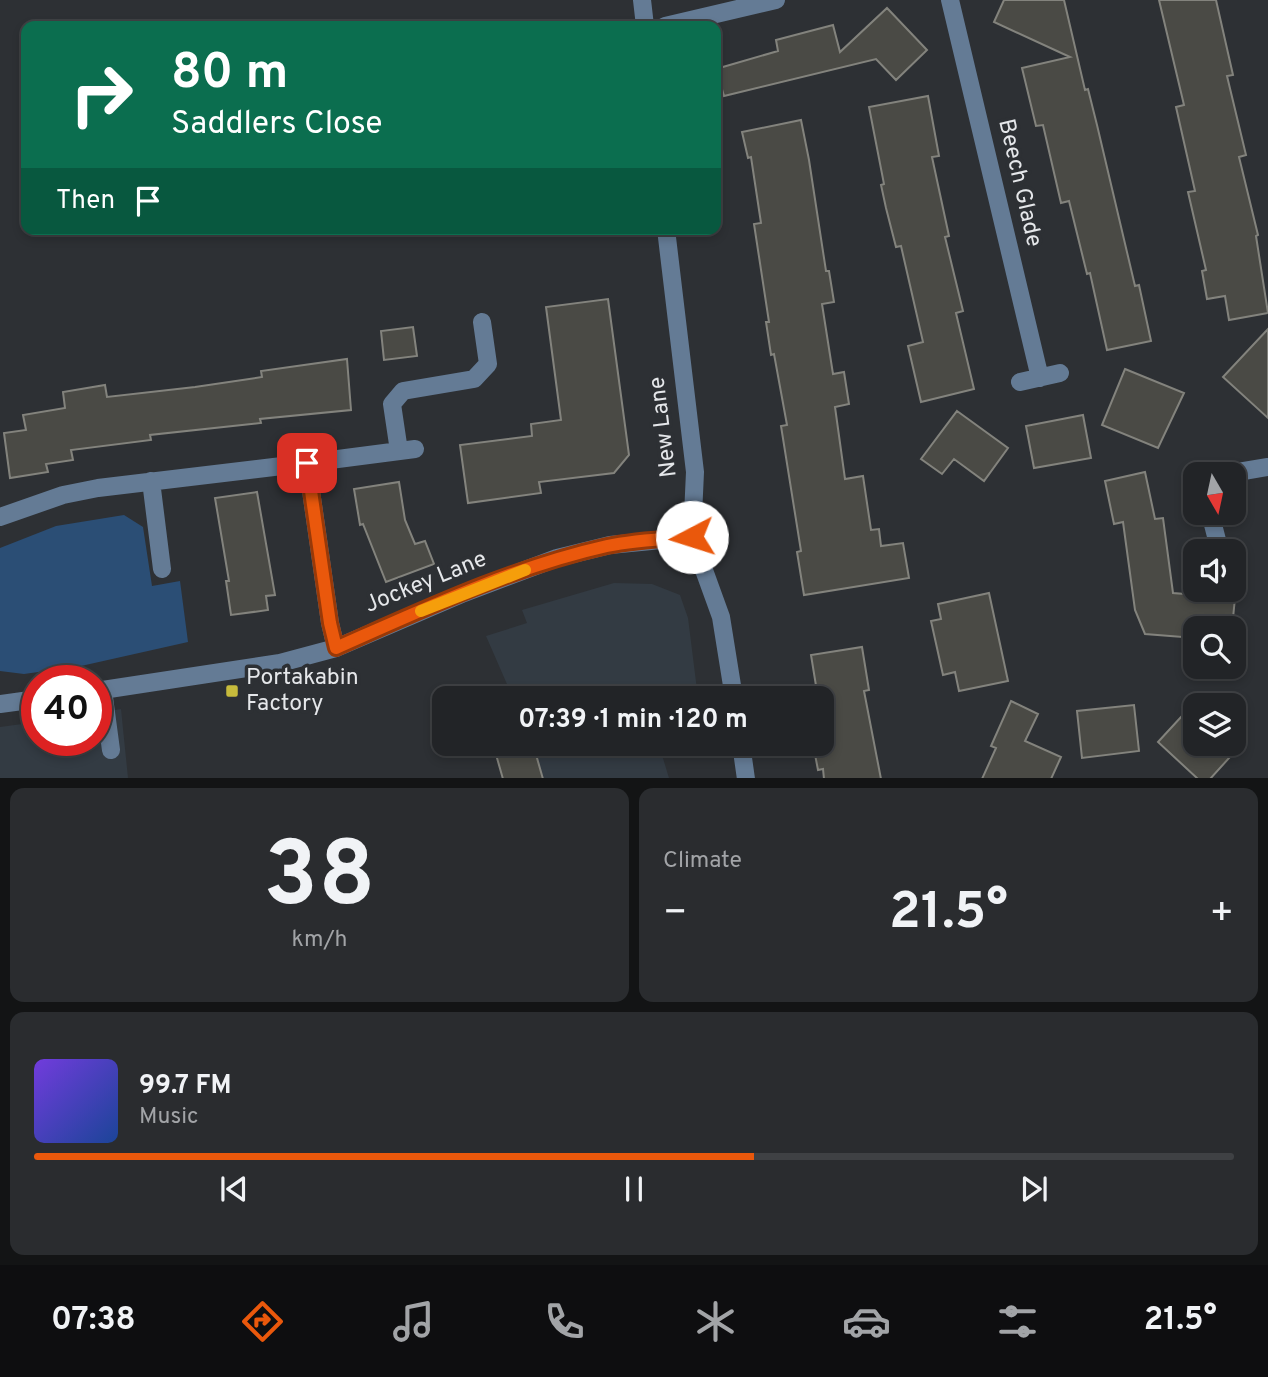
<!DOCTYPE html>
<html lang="en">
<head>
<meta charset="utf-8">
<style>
	:root { --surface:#222427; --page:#2a2c2f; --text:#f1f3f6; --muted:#a2a4a7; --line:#3f4144; --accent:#ea580c }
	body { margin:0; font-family:Overpass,sans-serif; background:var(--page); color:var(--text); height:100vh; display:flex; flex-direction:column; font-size:26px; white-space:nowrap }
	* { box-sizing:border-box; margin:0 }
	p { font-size:23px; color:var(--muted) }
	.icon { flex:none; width:38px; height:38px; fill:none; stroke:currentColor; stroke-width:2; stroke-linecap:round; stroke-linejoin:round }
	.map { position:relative; height:778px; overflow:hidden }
	.side { display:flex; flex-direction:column; gap:10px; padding:10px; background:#131415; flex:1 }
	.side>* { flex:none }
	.banner { position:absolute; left:21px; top:21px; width:700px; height:214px; border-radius:14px; box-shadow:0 4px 10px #0003,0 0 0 2px var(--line); background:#0b6e4f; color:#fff; overflow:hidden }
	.needle { width:46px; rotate:171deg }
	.fabs { position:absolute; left:1183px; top:462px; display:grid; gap:14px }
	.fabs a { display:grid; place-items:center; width:63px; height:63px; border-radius:14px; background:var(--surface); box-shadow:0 4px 10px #0003,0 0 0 2px var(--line); font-size:35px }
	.speed { position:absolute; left:21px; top:665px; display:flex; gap:14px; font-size:35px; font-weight:700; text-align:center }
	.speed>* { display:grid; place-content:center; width:91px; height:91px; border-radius:50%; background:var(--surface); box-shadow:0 4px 10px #0003,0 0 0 2px var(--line); line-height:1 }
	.speed .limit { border:10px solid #d22; background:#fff; color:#111 }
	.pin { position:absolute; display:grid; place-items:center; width:60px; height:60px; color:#fff; margin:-30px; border-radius:14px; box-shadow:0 4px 10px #0006 }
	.me { position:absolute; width:77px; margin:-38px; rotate:265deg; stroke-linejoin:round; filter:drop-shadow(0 0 5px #0008) }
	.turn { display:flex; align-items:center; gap:24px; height:147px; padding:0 35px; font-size:32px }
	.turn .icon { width:91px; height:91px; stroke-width:2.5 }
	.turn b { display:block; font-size:49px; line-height:60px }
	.then { display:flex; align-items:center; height:66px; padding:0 35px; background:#0003; gap:14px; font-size:26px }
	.big { font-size:52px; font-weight:700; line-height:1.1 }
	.side .card { flex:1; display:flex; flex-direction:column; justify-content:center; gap:10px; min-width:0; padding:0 24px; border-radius:14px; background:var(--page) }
	.side .dial { align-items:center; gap:0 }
	.dial b { font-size:91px; line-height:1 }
	.song { display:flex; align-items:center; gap:21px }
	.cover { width:84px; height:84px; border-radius:10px; background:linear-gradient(135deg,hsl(260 70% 55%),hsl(220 70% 35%)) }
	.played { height:7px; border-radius:4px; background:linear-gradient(90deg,var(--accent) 60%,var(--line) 60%) }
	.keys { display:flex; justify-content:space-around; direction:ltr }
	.heat { display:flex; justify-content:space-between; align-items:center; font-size:38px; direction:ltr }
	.side .tiles { flex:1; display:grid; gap:10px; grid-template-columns:1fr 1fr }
	.card:last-child { grid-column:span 2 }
	.trip { position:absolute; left:432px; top:686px; width:402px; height:70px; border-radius:14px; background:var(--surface); box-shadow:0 4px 10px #0003,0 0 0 2px var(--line); font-weight:700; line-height:70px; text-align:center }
	.tabs { display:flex; height:112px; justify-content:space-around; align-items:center; background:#0e0e10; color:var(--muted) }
	.tabs .icon { width:49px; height:49px }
	.tabs .current { color:var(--accent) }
	.tabs b { font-size:32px; color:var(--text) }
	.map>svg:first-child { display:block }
	.built { fill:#333b43 }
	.green { fill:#2b4e75 }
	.building { fill:#4a4a45; stroke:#83837d; stroke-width:2 }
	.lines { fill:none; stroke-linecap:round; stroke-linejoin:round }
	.minor { stroke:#647b95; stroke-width:18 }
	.route-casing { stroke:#983908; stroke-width:18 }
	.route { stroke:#ea580c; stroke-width:12 }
	.slow { stroke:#f59e0b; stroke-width:12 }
	.poi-dot { fill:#c7bb3c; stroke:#2d3034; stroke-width:2.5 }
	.labels { text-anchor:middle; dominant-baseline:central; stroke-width:7; stroke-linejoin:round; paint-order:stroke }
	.street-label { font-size:23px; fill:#e5e7ea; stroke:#2d3034 }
	.poi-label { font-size:23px; fill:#e5e7ea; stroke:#2d3034; text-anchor:start }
</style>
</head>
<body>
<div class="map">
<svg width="1268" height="779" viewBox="0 0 1268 779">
	<rect width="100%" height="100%" fill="#2d3034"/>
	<path class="built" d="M 614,583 L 652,584 L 680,595 L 688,618 L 698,698 L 513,698 L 486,636 L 527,623 L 522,610 Z
		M 121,709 L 128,778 L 0,778 L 0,727 L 37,722 L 37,740 L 96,740 L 96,713 Z
		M 533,744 L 668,744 L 662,755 L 669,778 L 543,778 Z"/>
	<path class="green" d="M 124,515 L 143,527 L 152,586 L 180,581 L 188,642 L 81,666 L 24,674 L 0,671 L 0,548 L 56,526 Z"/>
	<path class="building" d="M 1004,0 L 1064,0 L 1085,90 L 1088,89 L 1097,125 L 1135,286 L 1139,285 L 1151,341 L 1107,350 L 1090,273 L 1087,274 L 1069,201 L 1061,203 L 1043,125 L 1036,126 L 1022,68 L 1070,57 L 994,22 Z
		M 1159,0 L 1216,0 L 1233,75 L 1227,76 L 1246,155 L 1239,157 L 1258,235 L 1256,236 L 1268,313 L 1229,320 L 1225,296 L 1207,299 L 1202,271 L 1206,270 L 1188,192 L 1195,191 L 1176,107 L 1184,105 Z
		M 887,8 L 927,50 L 896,80 L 876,59 L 724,96 L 716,69 L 778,51 L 776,40 L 833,25 L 840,52 Z
		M 928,96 L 939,156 L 932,157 L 949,236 L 945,237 L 963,311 L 956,313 L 974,389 L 921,402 L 908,346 L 923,342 L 901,246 L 896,247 L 886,208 L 881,185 L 884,184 L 869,107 Z
		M 801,120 L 809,160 L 826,271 L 829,271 L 834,302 L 822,304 L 833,374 L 844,372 L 849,404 L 835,407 L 845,479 L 863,476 L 871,530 L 879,529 L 881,546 L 903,543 L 909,578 L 804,595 L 797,552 L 801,551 L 781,426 L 787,425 L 774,354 L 771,355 L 766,322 L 769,322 L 754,224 L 761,223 L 751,157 L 748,158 L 742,132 Z
		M 608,299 L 629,455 L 614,473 L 539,482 L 541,493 L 468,503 L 460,445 L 532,436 L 531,424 L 561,420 L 546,307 Z
		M 413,327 L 417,356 L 384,360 L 381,331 Z
		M 1268,329 L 1268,418 L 1223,377 Z
		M 347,359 L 351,410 L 260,419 L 261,423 L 150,435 L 151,440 L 71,450 L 73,460 L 46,464 L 48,472 L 10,478 L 4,433 L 26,430 L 23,415 L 65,408 L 63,392 L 105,385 L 107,397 L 195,387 L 262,377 L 261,371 Z
		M 1125,369 L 1184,393 L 1158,448 L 1102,425 Z
		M 957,411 L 1008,448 L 984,481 L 954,459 L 942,474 L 921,459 Z
		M 1083,415 L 1091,458 L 1034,468 L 1026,426 Z
		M 1145,472 L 1155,519 L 1163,518 L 1173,593 L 1235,598 L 1232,628 L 1195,628 L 1195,638 L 1145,634 L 1135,610 L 1123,522 L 1114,524 L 1105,481 Z
		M 399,482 L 405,520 L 415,544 L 425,541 L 434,564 L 386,582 L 363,524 L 360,525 L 354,489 Z
		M 257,492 L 275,595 L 266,596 L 268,610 L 231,615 L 226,581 L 229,581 L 215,498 Z
		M 989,593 L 1008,681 L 959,691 L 955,672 L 943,675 L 931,621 L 941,619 L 938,604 Z
		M 862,647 L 869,690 L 864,691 L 881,779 L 824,779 L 823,769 L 818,770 L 813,744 L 822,744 L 822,698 L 818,698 L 811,655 Z
		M 1011,701 L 1038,714 L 1025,741 L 1061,757 L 1051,779 L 982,779 L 996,748 L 991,746 Z
		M 1193,704 L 1195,706 L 1195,744 L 1234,742 L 1239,747 L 1210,779 L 1198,779 L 1158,742 Z
		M 1134,705 L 1139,751 L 1082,758 L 1077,711 Z
		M 520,744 L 533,744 L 543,779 L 503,779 L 495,751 Z"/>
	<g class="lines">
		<path class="minor" d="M 642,0 L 645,26
			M 950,0 L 1040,378
			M 665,26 L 776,0
			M 666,229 L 695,472 L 692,537 L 721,617 L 734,698
			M 1020,382 L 1060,373
			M 399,451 L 392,404 L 403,391 L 474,379 L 488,364 L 482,322
			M 1226,474 L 1268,467
			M 151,481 L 162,569
			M 1210,513 L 1217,540
			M 0,517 L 63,495 L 98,488 L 307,463
			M 336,648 L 330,623 L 307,463 L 415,449
			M 103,690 L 111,750
			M 96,691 L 280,663 L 336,648 L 464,593 L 557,558 L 610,545 L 692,537
			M 0,704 L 37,699
			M 741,744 L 746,779"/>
	</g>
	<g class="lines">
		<g class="route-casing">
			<path id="route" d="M 307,463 L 330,623 L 336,648 C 424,609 513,567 607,546 C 635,540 664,539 692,537"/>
		</g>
		<use href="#route" class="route"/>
		<path class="slow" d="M 421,611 L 525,570"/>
	</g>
	<rect class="poi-dot" x="225" y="684" width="14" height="14" rx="3.5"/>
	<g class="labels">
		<g class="street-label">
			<text transform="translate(1019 183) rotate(77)">Beech Glade</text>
			<text transform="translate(664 427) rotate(-97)">New Lane</text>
			<text transform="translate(426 583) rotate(-22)">Jockey Lane</text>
		</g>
		<g class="poi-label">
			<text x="246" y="678">Portakabin<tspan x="246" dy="26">Factory</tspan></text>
		</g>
	</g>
</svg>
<div class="fabs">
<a><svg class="needle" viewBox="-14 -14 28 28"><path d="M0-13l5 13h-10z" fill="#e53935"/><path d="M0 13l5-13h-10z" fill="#a2a4a7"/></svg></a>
<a><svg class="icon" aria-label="sound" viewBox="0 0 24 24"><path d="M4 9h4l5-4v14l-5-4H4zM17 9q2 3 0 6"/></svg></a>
<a><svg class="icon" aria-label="search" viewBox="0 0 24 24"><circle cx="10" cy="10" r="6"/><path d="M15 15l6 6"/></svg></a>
<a><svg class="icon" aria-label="layers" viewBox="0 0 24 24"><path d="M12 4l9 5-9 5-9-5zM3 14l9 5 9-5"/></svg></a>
</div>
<div class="speed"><div class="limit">40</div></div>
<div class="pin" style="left:307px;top:463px;background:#d93025"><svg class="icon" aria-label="arrive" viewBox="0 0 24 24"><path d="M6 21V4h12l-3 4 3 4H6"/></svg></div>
<svg class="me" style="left:692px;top:537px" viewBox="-20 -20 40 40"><circle r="19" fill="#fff"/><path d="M0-13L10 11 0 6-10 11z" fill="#ea580c"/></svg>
<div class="trip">07:39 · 1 min · 120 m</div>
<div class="banner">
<div class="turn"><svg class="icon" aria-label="right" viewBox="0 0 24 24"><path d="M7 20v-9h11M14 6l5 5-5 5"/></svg><div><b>80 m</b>Saddlers Close</div></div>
<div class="then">Then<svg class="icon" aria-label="arrive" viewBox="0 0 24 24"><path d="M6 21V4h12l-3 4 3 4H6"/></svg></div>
</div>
</div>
<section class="side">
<div class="tiles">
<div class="card dial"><b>38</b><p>km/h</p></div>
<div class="card"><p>Climate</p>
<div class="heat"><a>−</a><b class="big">21.5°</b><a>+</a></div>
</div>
<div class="card">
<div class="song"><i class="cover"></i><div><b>99.7 FM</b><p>Music</p></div></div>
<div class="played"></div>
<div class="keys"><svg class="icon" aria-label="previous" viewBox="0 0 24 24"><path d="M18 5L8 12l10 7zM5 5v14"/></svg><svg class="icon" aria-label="pause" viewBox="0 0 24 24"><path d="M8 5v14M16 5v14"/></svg><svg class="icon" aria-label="next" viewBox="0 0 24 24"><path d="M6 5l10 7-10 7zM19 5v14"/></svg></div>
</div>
</div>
</section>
<nav class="tabs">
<b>07:38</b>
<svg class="icon current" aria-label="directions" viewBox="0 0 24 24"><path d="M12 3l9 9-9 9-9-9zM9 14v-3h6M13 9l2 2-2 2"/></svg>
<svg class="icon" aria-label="music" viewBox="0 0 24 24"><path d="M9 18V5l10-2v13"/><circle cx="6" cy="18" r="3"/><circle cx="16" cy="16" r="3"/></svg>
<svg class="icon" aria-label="phone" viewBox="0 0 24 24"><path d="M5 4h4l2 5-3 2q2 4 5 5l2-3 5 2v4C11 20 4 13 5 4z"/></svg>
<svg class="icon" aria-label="climate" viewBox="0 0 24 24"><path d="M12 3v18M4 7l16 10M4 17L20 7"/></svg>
<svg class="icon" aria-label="car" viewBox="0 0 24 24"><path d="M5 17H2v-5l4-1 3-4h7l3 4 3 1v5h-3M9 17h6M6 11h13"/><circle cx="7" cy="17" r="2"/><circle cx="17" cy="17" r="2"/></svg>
<svg class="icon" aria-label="filters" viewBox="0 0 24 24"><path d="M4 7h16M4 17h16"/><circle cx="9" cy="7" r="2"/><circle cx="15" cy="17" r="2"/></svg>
<b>21.5°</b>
</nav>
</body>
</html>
